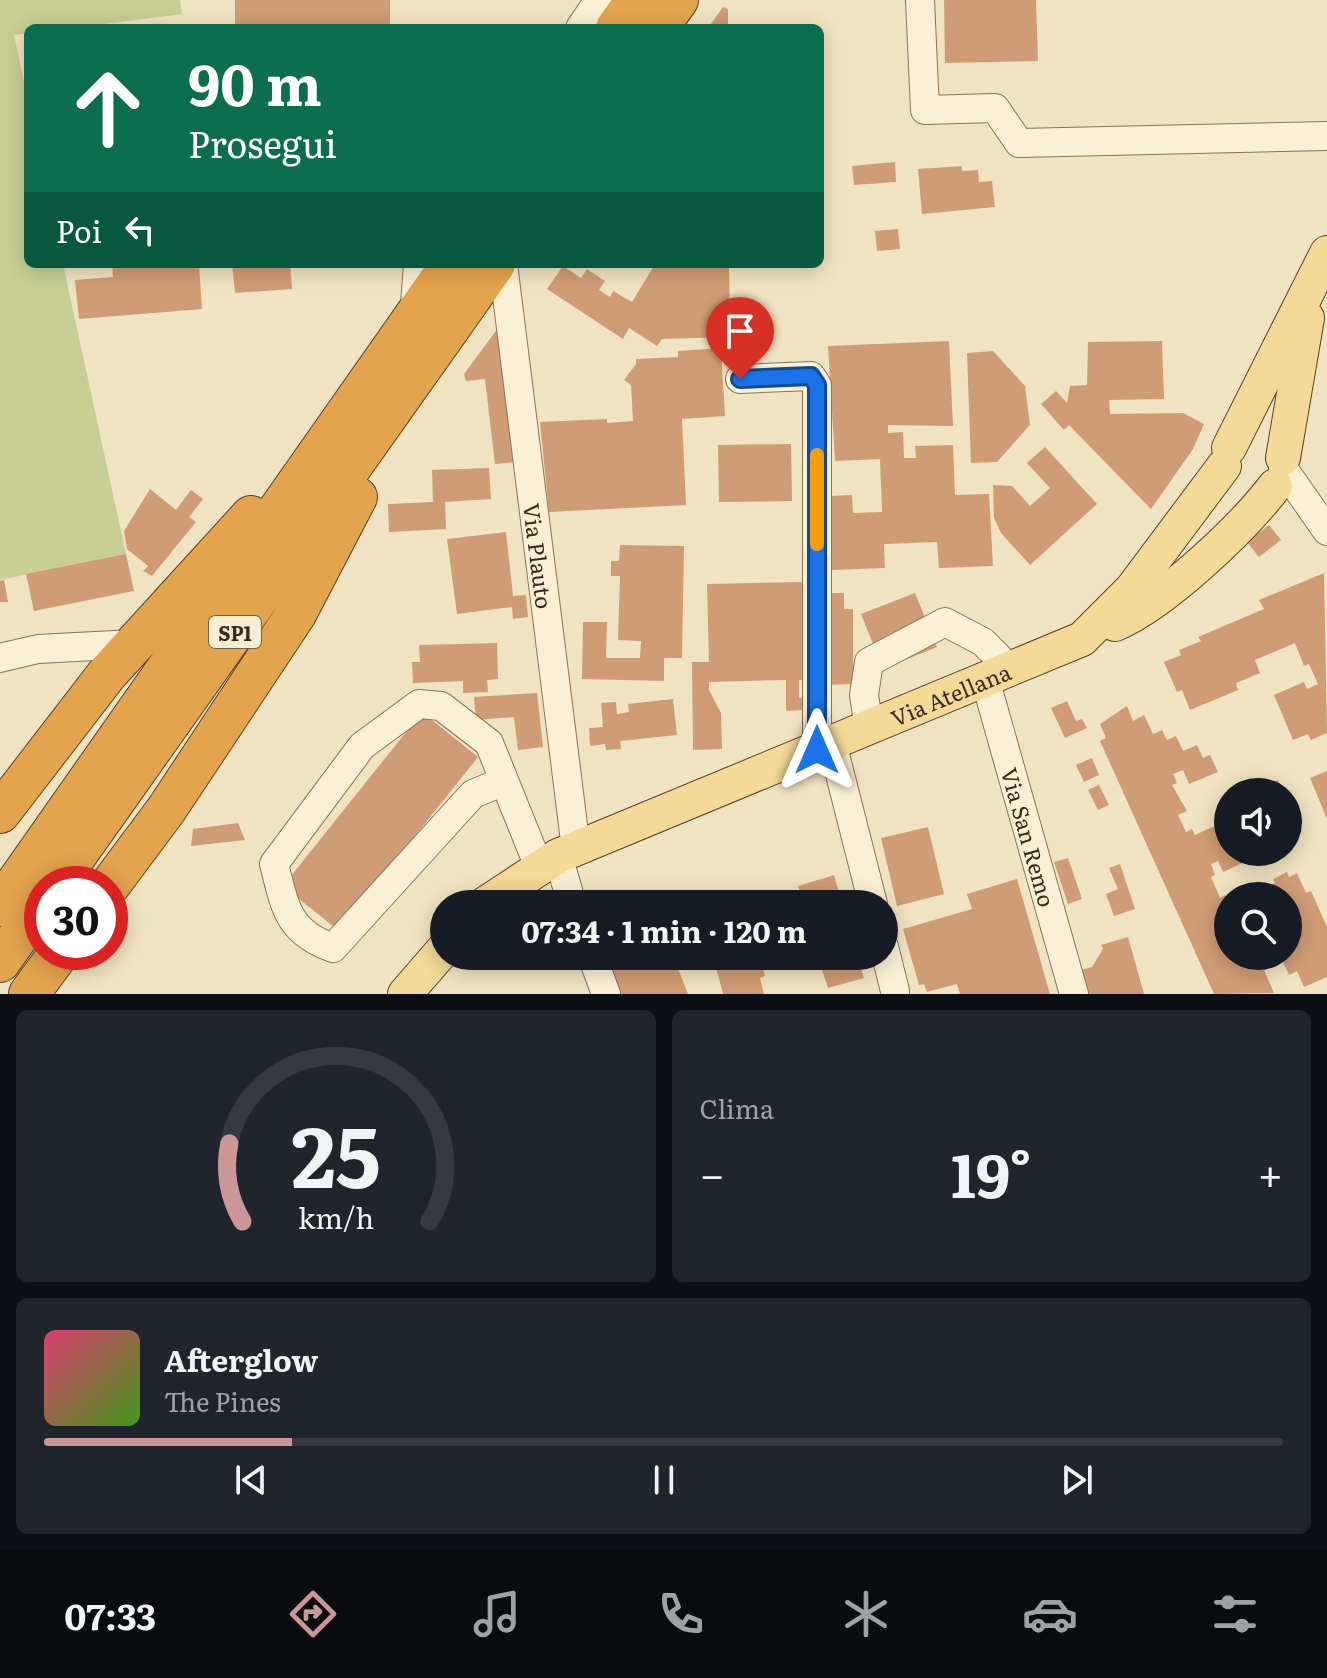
<!DOCTYPE html>
<html lang="it">
<head>
<meta charset="utf-8">
<style>
	:root { --surface:#171b24; --page:#20242c; --text:#f1f3f6; --muted:#9ea1a6; --line:#363941; --accent:#cb9698 }
	body { margin:0; font-family:Literata,serif; background:var(--page); color:var(--text); height:100vh; display:flex; flex-direction:column; font-size:30px; white-space:nowrap }
	* { box-sizing:border-box; margin:0 }
	p { font-size:26px; color:var(--muted) }
	.icon { flex:none; width:44px; height:44px; fill:none; stroke:currentColor; stroke-width:2; stroke-linecap:round; stroke-linejoin:round }
	.map { position:relative; height:994px; overflow:hidden }
	.panel { display:flex; flex-direction:column; gap:16px; padding:16px; background:#0d0f14; flex:1 }
	.panel>* { flex:none }
	.banner { position:absolute; left:24px; top:24px; width:800px; height:244px; border-radius:12px; box-shadow:0 4px 20px #0003; background:#0b6e4f; color:#fff; overflow:hidden }
	.controls { position:absolute; left:1214px; top:778px; display:grid; gap:16px }
	.controls a { display:grid; place-items:center; width:88px; height:88px; border-radius:50%; background:var(--surface); box-shadow:0 4px 20px #0003; font-size:40px }
	.speed { position:absolute; left:24px; top:866px; display:flex; gap:16px; font-size:40px; font-weight:700; text-align:center }
	.speed>* { display:grid; place-content:center; width:104px; height:104px; border-radius:50%; background:var(--surface); box-shadow:0 4px 20px #0003; line-height:1 }
	.speed .limit { border:12px solid #d22; background:#fff; color:#111 }
	.pin { position:absolute; display:grid; place-items:center; width:68px; height:68px; color:#fff; margin:-82px -34px; border-radius:50% 50% 50% 0; rotate:-45deg; box-shadow:0 0 8px #0007 }
	.pin .icon { rotate:45deg }
	.me { position:absolute; width:88px; margin:-44px; rotate:0deg; stroke-linejoin:round; filter:drop-shadow(0 0 6px #0008) }
	.turn { display:flex; align-items:center; gap:28px; height:168px; padding:0 32px; font-size:36px }
	.turn .icon { width:104px; height:104px; stroke-width:2.5 }
	.turn b { display:block; font-size:56px; line-height:68px }
	.then { display:flex; align-items:center; height:76px; padding:0 32px; background:#0003; gap:16px; font-size:30px }
	.big { font-size:60px; font-weight:700; line-height:1.1 }
	.panel .widget { flex:1; display:flex; flex-direction:column; justify-content:center; gap:12px; min-width:0; padding:0 28px; border-radius:12px; background:var(--page) }
	.panel .dial { align-items:center; gap:0 }
	.dial svg { height:208px; overflow:visible; fill:none; stroke:var(--line); stroke-width:7; stroke-linecap:round; text-anchor:middle }
	.dial text { fill:var(--text); stroke:none }
	.song { display:flex; align-items:center; gap:24px }
	.cover { width:96px; height:96px; border-radius:12px; background:linear-gradient(135deg,hsl(340 70% 55%),hsl(100 70% 35%)) }
	.played { height:8px; border-radius:4px; background:linear-gradient(90deg,var(--accent) 20%,var(--line) 20%) }
	.keys { display:flex; justify-content:space-around; direction:ltr }
	.heat { display:flex; justify-content:space-between; align-items:center; font-size:44px; direction:ltr }
	.panel .tiles { flex:1; display:grid; gap:16px; grid-template-columns:1fr 1fr }
	.widget:last-child { grid-column:span 2 }
	.trip { position:absolute; left:430px; top:890px; width:468px; height:80px; border-radius:40px; background:var(--surface); box-shadow:0 4px 20px #0003; font-weight:700; line-height:80px; text-align:center }
	.tab-bar { display:flex; height:128px; justify-content:space-around; align-items:center; background:#090b0e; color:var(--muted) }
	.tab-bar .icon { width:56px; height:56px }
	.tab-bar .active { color:var(--accent) }
	.tab-bar b { font-size:36px; color:var(--text) }
	.map>svg:first-child { display:block }
	.green { fill:#c7cf95 }
	.building { fill:#d09c75 }
	.lines { fill:none; stroke-linecap:round; stroke-linejoin:round }
	.minor-casing { stroke:#8b7358; stroke-width:30 }
	.major-casing { stroke:#58412c; stroke-width:36 }
	.highway-casing { stroke:#58412c; stroke-width:42 }
	.minor { stroke:#faf0d5; stroke-width:28 }
	.major { stroke:#f5d997; stroke-width:34 }
	.highway { stroke:#e4a34d; stroke-width:40 }
	.route-casing { stroke:#114b97; stroke-width:20 }
	.route { stroke:#1a73e8; stroke-width:14 }
	.slow { stroke:#f59e0b; stroke-width:14 }
	.labels { text-anchor:middle; dominant-baseline:central; stroke-width:8; stroke-linejoin:round; paint-order:stroke }
	.shield { fill:#f7edd1; stroke:#736553; stroke-width:2 }
	.shield-label { font-size:20px; font-weight:bold; fill:#3a2b1d }
	.street-label { font-size:22px; fill:#3a2b1d; stroke:#f7edd1 }
</style>
</head>
<body>
<div class="map">
<svg width="1327" height="994" viewBox="0 0 1327 994">
	<rect width="100%" height="100%" fill="#f0e3c1"/>
	<path class="green" d="M 0,0 L 180,0 L 182,14 L 72,28 L 28,28 L 28,33 L 14,35 L 28,100 L 28,264 L 63,264 L 126,554 L 0,580 Z"/>
	<path class="building" d="M 235,0 L 390,0 L 390,28 L 235,28 Z
		M 944,0 L 1036,0 L 1038,61 L 945,63 Z
		M 723,7 L 728,9 L 728,28 L 708,28 Z
		M 895,162 L 896,182 L 854,185 L 852,166 Z
		M 962,166 L 962,171 L 978,170 L 979,182 L 992,181 L 995,207 L 922,214 L 918,169 Z
		M 898,229 L 900,249 L 877,251 L 875,231 Z
		M 112,264 L 199,264 L 202,309 L 79,319 L 75,280 L 113,277 Z
		M 232,264 L 290,264 L 292,289 L 235,293 Z
		M 655,264 L 729,264 L 730,337 L 662,339 L 657,346 L 629,328 L 623,339 L 547,289 L 563,266 L 581,278 L 587,269 L 605,281 L 599,290 L 610,297 L 613,291 L 632,302 Z
		M 498,328 L 516,462 L 495,464 L 485,379 L 466,381 L 464,374 Z
		M 949,341 L 953,426 L 888,425 L 888,433 L 903,432 L 904,458 L 916,458 L 915,446 L 953,445 L 955,495 L 989,494 L 993,566 L 939,568 L 937,542 L 884,544 L 885,568 L 831,570 L 828,496 L 852,495 L 853,513 L 882,512 L 880,459 L 835,461 L 828,346 Z
		M 1162,341 L 1164,399 L 1109,400 L 1110,414 L 1183,413 L 1204,424 L 1193,449 L 1151,509 L 1069,425 L 1064,430 L 1041,404 L 1056,391 L 1067,403 L 1070,386 L 1087,385 L 1088,342 Z
		M 721,348 L 725,416 L 682,419 L 686,505 L 549,512 L 540,422 L 607,419 L 607,423 L 633,421 L 631,385 L 624,380 L 636,364 L 636,359 L 678,357 L 678,351 Z
		M 993,351 L 1025,386 L 1030,425 L 997,462 L 971,463 L 967,353 Z
		M 791,444 L 792,501 L 719,502 L 718,445 Z
		M 1045,447 L 1097,504 L 1030,565 L 1001,533 L 994,518 L 993,485 L 1012,486 L 1030,506 L 1050,488 L 1027,463 Z
		M 489,468 L 491,499 L 445,502 L 446,529 L 389,532 L 388,504 L 433,502 L 432,470 Z
		M 150,489 L 176,510 L 191,490 L 203,499 L 189,517 L 196,522 L 152,576 L 143,571 L 148,566 L 127,549 L 124,531 Z
		M 1269,525 L 1281,540 L 1259,557 L 1247,542 Z
		M 506,532 L 513,596 L 526,595 L 528,617 L 513,619 L 512,607 L 457,614 L 447,539 Z
		M 620,545 L 684,546 L 682,658 L 664,658 L 664,681 L 582,679 L 583,622 L 607,622 L 606,658 L 640,658 L 641,641 L 618,640 L 620,576 L 611,576 L 611,561 L 619,561 Z
		M 126,554 L 134,591 L 34,611 L 26,574 Z
		M 1324,573 L 1327,733 L 1311,740 L 1308,734 L 1293,740 L 1274,695 L 1304,682 L 1307,689 L 1318,684 L 1309,664 L 1304,666 L 1295,643 L 1255,660 L 1260,673 L 1236,683 L 1238,690 L 1190,710 L 1182,690 L 1177,692 L 1164,662 L 1181,655 L 1179,650 L 1201,641 L 1198,637 L 1264,609 L 1259,600 Z
		M 4,580 L 8,602 L 0,602 L 0,581 Z
		M 804,582 L 806,680 L 799,680 L 799,698 L 804,698 L 804,710 L 786,711 L 786,680 L 709,682 L 709,690 L 721,713 L 722,749 L 693,750 L 692,662 L 709,662 L 707,584 Z
		M 826,593 L 844,593 L 844,609 L 853,609 L 853,684 L 824,685 Z
		M 915,593 L 937,647 L 883,669 L 861,614 Z
		M 497,643 L 498,679 L 487,680 L 488,692 L 463,693 L 463,681 L 413,683 L 412,662 L 420,662 L 419,645 Z
		M 537,693 L 543,747 L 518,750 L 514,717 L 476,720 L 474,697 Z
		M 673,699 L 677,735 L 620,741 L 621,749 L 606,750 L 605,744 L 590,746 L 589,728 L 603,727 L 601,703 L 616,702 L 617,714 L 629,712 L 628,704 Z
		M 1067,701 L 1076,721 L 1082,719 L 1087,728 L 1065,738 L 1051,708 Z
		M 1127,706 L 1133,721 L 1144,715 L 1153,734 L 1162,730 L 1167,740 L 1176,736 L 1183,751 L 1197,745 L 1203,758 L 1210,755 L 1218,772 L 1189,784 L 1183,770 L 1173,774 L 1177,783 L 1172,785 L 1187,811 L 1178,815 L 1186,832 L 1192,829 L 1195,835 L 1228,820 L 1228,852 L 1248,852 L 1251,859 L 1223,872 L 1218,861 L 1211,864 L 1215,875 L 1211,877 L 1220,898 L 1225,895 L 1228,902 L 1228,956 L 1288,956 L 1288,896 L 1267,896 L 1263,888 L 1275,883 L 1273,879 L 1287,872 L 1289,877 L 1297,873 L 1306,893 L 1311,891 L 1327,927 L 1327,977 L 1304,987 L 1297,971 L 1289,975 L 1283,962 L 1264,970 L 1274,993 L 1214,994 L 1100,741 L 1106,738 L 1100,724 Z
		M 422,712 L 478,757 L 339,931 L 283,886 Z
		M 1092,758 L 1099,775 L 1084,782 L 1076,765 Z
		M 1327,771 L 1327,819 L 1310,778 Z
		M 1278,780 L 1284,792 L 1252,792 Z
		M 1099,785 L 1109,805 L 1098,810 L 1088,790 Z
		M 238,823 L 245,840 L 191,846 L 193,829 Z
		M 928,827 L 944,894 L 897,906 L 881,838 Z
		M 1068,858 L 1082,899 L 1068,904 L 1054,862 Z
		M 1120,864 L 1135,909 L 1114,916 L 1106,894 L 1118,889 L 1109,868 Z
		M 834,875 L 842,904 L 804,904 L 798,886 Z
		M 1017,879 L 1050,994 L 960,994 L 957,984 L 927,992 L 924,984 L 919,985 L 903,929 L 972,909 L 967,894 Z
		M 1128,937 L 1144,994 L 1089,994 L 1081,970 L 1092,967 L 1103,949 L 1101,945 Z
		M 616,956 L 673,956 L 688,994 L 616,994 L 603,961 Z
		M 713,956 L 760,956 L 765,976 L 760,978 L 764,994 L 723,994 Z
		M 811,956 L 857,956 L 864,978 L 828,988 L 820,964 L 814,965 Z"/>
	<g class="lines">
		<g class="minor-casing">
			<g id="minor">
				<path d="M 920,0 L 925,110 L 995,108 L 1019,143 L 1327,136"/>
				<path d="M 580,28 L 599,0"/>
				<path id="s1" d="M 503,264 L 576,849"/>
				<path d="M 414,318 L 418,264"/>
				<path d="M 740,379 L 811,376 L 817,385 L 817,750"/>
				<path d="M 1283,468 L 1327,531"/>
				<path d="M 0,658 L 38,649 L 134,644"/>
				<path id="s2" d="M 985,679 L 1074,994"/>
				<path d="M 869,728 L 864,695 L 869,662 L 945,622 L 983,642 L 1011,670"/>
				<path d="M 832,743 L 873,904"/>
				<path d="M 504,781 L 473,794 L 333,948 C 287,932 285,906 274,864 L 362,746 L 419,704 L 441,706 L 489,743 L 539,867"/>
				<path d="M 558,856 L 572,904"/>
				<path d="M 884,947 L 895,991"/>
				<path d="M 592,956 L 606,994"/>
			</g>
		</g>
		<g class="major-casing">
			<g id="major">
				<path d="M 1229,448 L 1327,253"/>
				<path d="M 1283,458 L 1307,318"/>
				<path d="M 1115,624 C 1164,603 1242,529 1275,486"/>
				<path id="s3" d="M 485,904 L 558,856 L 1082,639 L 1132,589 L 1224,466"/>
				<path d="M 405,994 L 444,949"/>
			</g>
		</g>
		<g class="highway-casing">
			<path id="highway" d="M 616,28 L 636,0
				M 658,28 L 678,0
				M 0,813 L 107,674 L 251,516
				M 56,884 L 495,264
				M 110,885 L 166,810 L 296,614 L 357,497
				M 0,906 L 451,264
				M 0,962 L 42,903
				M 29,994 L 60,952"/>
		</g>
		<use href="#minor" class="minor"/>
		<use href="#major" class="major"/>
		<use href="#highway" class="highway"/>
	</g>
	<g class="lines">
		<g class="route-casing">
			<path id="route" d="M 740,379 L 811,376 L 817,385 L 817,750"/>
		</g>
		<use href="#route" class="route"/>
		<path class="slow" d="M 817,455 L 817,544"/>
	</g>
	<g class="labels">
		<rect class="shield" x="209" y="616" width="52" height="32" rx="6"/>
		<g class="shield-label">
			<text x="235" y="632">SP1</text>
		</g>
		<g class="street-label">
			<text stroke="none"><textPath href="#s1" startOffset="294">Via Plauto</textPath></text>
			<text stroke="none"><textPath href="#s3" startOffset="512">Via Atellana</textPath></text>
			<text stroke="none"><textPath href="#s2" startOffset="164">Via San Remo</textPath></text>
		</g>
	</g>
</svg>
<div class="controls">
<a><svg class="icon" aria-label="sound" viewBox="0 0 24 24"><path d="M4 9h4l5-4v14l-5-4H4zM17 9q2 3 0 6"/></svg></a>
<a><svg class="icon" aria-label="search" viewBox="0 0 24 24"><circle cx="10" cy="10" r="6"/><path d="M15 15l6 6"/></svg></a>
</div>
<div class="speed"><div class="limit">30</div></div>
<div class="pin" style="left:740px;top:379px;background:#d93025"><svg class="icon" aria-label="arrive" viewBox="0 0 24 24"><path d="M6 21V4h12l-3 4 3 4H6"/></svg></div>
<svg class="me" style="left:817px;top:750px" viewBox="-20 -20 40 40"><path d="M0-17L14 15 0 8-14 15z" fill="#1a73e8" stroke="#fff" stroke-width="4"/></svg>
<div class="trip">07:34 · 1 min · 120 m</div>
<div class="banner">
<div class="turn"><svg class="icon" aria-label="ahead" viewBox="0 0 24 24"><path d="M12 20V5M6 11l6-6 6 6"/></svg><div><b>90 m</b>Prosegui</div></div>
<div class="then">Poi<svg class="icon" aria-label="left" viewBox="0 0 24 24"><path d="M17 20v-9H6M10 6l-5 5 5 5"/></svg></div>
</div>
</div>
<section class="panel">
<div class="tiles">
<div class="widget dial"><svg viewBox="0 0 100 80">
<path d="M14 69A42 42 0 1 1 86 69"/>
<path d="M14 69A42 42 0 0 1 9 39" stroke="#cb9698"/>
<text x="50" y="56" font-size="32" font-weight="700">25</text>
<text x="50" y="72" font-size="11">km/h</text>
</svg></div>
<div class="widget"><p>Clima</p>
<div class="heat"><a>−</a><b class="big">19°</b><a>+</a></div>
</div>
<div class="widget">
<div class="song"><i class="cover"></i><div><b>Afterglow</b><p>The Pines</p></div></div>
<div class="played"></div>
<div class="keys"><svg class="icon" aria-label="previous" viewBox="0 0 24 24"><path d="M18 5L8 12l10 7zM5 5v14"/></svg><svg class="icon" aria-label="pause" viewBox="0 0 24 24"><path d="M8 5v14M16 5v14"/></svg><svg class="icon" aria-label="next" viewBox="0 0 24 24"><path d="M6 5l10 7-10 7zM19 5v14"/></svg></div>
</div>
</div>
</section>
<nav class="tab-bar">
<b>07:33</b>
<svg class="icon active" aria-label="directions" viewBox="0 0 24 24"><path d="M12 3l9 9-9 9-9-9zM9 14v-3h6M13 9l2 2-2 2"/></svg>
<svg class="icon" aria-label="music" viewBox="0 0 24 24"><path d="M9 18V5l10-2v13"/><circle cx="6" cy="18" r="3"/><circle cx="16" cy="16" r="3"/></svg>
<svg class="icon" aria-label="phone" viewBox="0 0 24 24"><path d="M5 4h4l2 5-3 2q2 4 5 5l2-3 5 2v4C11 20 4 13 5 4z"/></svg>
<svg class="icon" aria-label="climate" viewBox="0 0 24 24"><path d="M12 3v18M4 7l16 10M4 17L20 7"/></svg>
<svg class="icon" aria-label="car" viewBox="0 0 24 24"><path d="M5 17H2v-5l4-1 3-4h7l3 4 3 1v5h-3M9 17h6M6 11h13"/><circle cx="7" cy="17" r="2"/><circle cx="17" cy="17" r="2"/></svg>
<svg class="icon" aria-label="filters" viewBox="0 0 24 24"><path d="M4 7h16M4 17h16"/><circle cx="9" cy="7" r="2"/><circle cx="15" cy="17" r="2"/></svg>
</nav>
</body>
</html>
